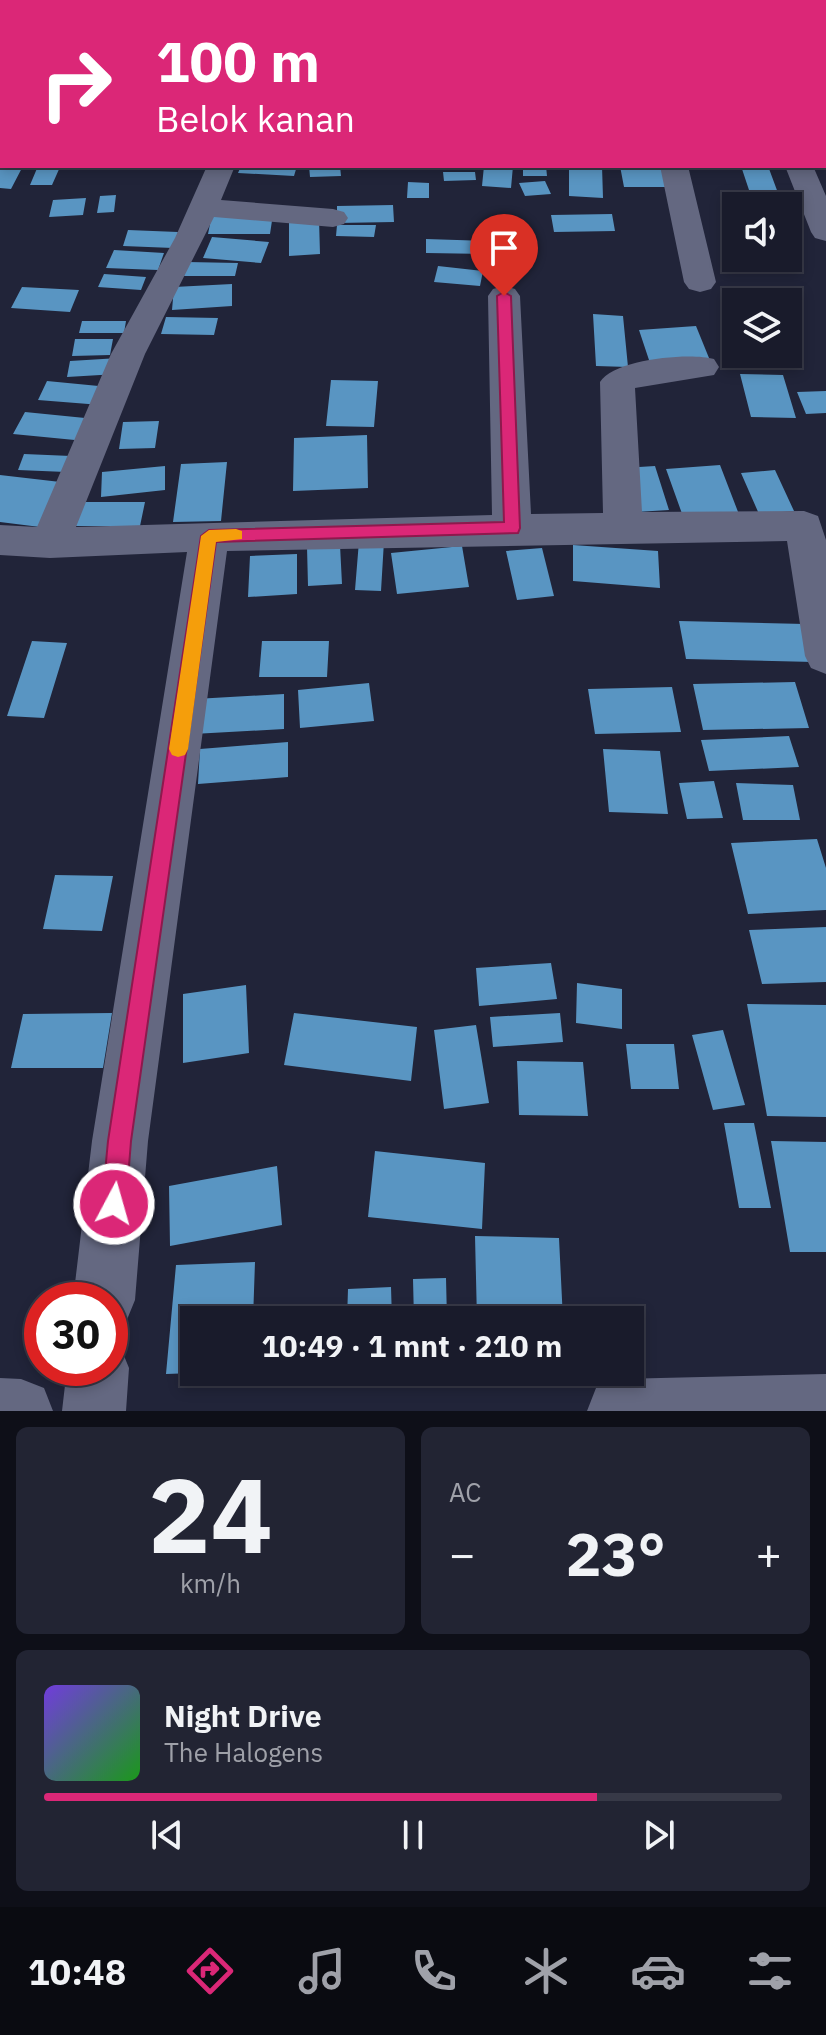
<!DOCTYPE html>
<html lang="id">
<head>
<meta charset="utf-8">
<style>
	:root { --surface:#191b2b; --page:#222433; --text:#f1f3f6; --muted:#9fa1a9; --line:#373947; --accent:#db2777 }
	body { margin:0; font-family:"IBM Plex Sans",sans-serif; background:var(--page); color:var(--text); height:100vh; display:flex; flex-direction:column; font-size:30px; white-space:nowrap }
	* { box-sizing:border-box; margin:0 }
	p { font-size:26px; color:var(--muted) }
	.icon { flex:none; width:44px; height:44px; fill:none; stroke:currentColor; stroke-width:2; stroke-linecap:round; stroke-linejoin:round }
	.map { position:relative; height:1411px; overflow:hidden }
	.side { display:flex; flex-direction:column; gap:16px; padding:16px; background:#0e0f18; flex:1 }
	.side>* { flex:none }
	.banner { position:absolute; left:0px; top:0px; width:826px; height:168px; box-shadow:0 4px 12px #0003,0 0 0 2px var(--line); background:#db2777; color:#fff; overflow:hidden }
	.fabs { position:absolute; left:722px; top:192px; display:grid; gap:16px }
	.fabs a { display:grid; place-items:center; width:80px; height:80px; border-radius:0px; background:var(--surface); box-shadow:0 4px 12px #0003,0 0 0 2px var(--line); font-size:40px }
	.speed { position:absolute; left:24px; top:1282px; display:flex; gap:16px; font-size:40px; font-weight:700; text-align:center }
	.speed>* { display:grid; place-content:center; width:104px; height:104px; border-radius:50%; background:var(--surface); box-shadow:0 4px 12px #0003,0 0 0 2px var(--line); line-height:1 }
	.speed .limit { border:12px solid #d22; background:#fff; color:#111 }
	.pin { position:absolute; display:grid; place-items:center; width:68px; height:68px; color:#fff; margin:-82px -34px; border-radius:50% 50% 50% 0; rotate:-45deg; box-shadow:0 0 8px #0007 }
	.pin .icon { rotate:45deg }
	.me { position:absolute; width:88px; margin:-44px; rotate:6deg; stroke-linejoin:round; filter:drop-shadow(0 0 6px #0008) }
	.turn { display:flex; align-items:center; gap:28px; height:168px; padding:0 24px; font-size:36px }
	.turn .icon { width:104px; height:104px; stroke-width:2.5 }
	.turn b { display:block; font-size:56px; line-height:68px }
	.big { font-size:60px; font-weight:700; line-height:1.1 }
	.side .card { flex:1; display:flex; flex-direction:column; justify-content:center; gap:12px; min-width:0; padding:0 28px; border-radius:12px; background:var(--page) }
	.side .dial { align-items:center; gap:0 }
	.dial b { font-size:104px; line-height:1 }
	.song { display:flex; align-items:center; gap:24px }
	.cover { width:96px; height:96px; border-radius:12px; background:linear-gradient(135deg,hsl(260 70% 55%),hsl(120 70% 35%)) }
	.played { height:8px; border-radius:4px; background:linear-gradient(90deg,var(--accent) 75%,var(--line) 75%) }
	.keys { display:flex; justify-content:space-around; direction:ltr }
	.heat { display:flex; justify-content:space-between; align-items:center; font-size:44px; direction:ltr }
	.side .tiles { flex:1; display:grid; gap:16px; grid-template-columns:1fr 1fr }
	.card:last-child { grid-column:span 2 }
	.trip { position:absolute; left:180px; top:1306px; width:464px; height:80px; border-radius:0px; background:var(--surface); box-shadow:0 4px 12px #0003,0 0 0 2px var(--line); font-weight:700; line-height:80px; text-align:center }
	.dock { display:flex; height:128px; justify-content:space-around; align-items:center; background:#0a0b11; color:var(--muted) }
	.dock .icon { width:56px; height:56px }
	.dock .active { color:var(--accent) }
	.dock b { font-size:36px; color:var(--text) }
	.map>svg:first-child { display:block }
	.building { fill:#5995c2 }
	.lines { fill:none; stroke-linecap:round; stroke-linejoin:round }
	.minor { fill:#646881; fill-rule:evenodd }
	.route { fill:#db2777; stroke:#8e194d; stroke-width:2 }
	.slow { fill:#f59e0b }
</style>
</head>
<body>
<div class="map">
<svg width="826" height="1411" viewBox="0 0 826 1411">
	<rect width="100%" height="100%" fill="#212439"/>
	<path class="building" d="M 0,166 L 23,166 L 11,189 L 0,188 Z
		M 38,166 L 60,167 L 52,185 L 30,185 Z
		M 241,166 L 297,166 L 294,176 L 238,173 Z
		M 309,166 L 340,166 L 341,176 L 310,177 Z
		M 484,166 L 513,166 L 511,188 L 482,186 Z
		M 523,166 L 546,166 L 547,176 L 523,176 Z
		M 569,166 L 602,166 L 603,198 L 569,196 Z
		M 620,166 L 665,166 L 671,187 L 624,187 Z
		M 741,166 L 768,166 L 778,193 L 750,193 Z
		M 443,172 L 475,172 L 476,180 L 444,181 Z
		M 545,181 L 551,194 L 525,196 L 519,183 Z
		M 408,182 L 429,183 L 429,198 L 407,198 Z
		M 116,195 L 114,212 L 97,213 L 100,196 Z
		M 86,198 L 83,215 L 49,217 L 53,200 Z
		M 393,205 L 394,222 L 337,223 L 337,206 Z
		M 212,214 L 273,214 L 270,234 L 208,234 Z
		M 612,214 L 615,231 L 554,232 L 551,215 Z
		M 319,219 L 320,254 L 289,256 L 289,221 Z
		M 337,225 L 376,225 L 374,237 L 336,236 Z
		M 128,230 L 178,232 L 173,248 L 123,246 Z
		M 212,237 L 269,242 L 261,263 L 203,258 Z
		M 426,239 L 488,241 L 488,254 L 426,253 Z
		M 114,250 L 164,253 L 158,270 L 106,268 Z
		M 187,262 L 238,263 L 235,276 L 184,276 Z
		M 438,266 L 483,271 L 480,286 L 434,282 Z
		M 104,274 L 146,277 L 141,290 L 98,287 Z
		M 232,284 L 232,306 L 172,310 L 174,287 Z
		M 22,287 L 79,290 L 70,312 L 11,308 Z
		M 593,314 L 623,316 L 628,367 L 596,366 Z
		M 166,317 L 218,318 L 214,335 L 161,334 Z
		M 82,321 L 126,321 L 124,333 L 79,333 Z
		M 696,326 L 709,358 L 650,363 L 639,330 Z
		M 75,339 L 113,339 L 110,355 L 72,356 Z
		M 119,358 L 117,374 L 67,377 L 70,361 Z
		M 740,374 L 783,375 L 796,418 L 751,417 Z
		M 331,380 L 378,381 L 374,427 L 326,426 Z
		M 47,381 L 109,387 L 101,405 L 38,400 Z
		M 826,391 L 826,413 L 806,414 L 797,392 Z
		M 25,412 L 95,419 L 85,441 L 13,434 Z
		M 159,421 L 155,448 L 119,449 L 123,422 Z
		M 367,435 L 368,488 L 293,491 L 294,438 Z
		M 24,454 L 71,456 L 66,472 L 18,470 Z
		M 227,462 L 221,521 L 173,522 L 181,464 Z
		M 720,465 L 740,517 L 685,522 L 666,469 Z
		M 165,466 L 165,490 L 101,497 L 102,472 Z
		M 655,466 L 669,510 L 636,512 L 623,468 Z
		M 775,470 L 794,511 L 759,514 L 741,473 Z
		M 0,475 L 69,483 L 48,528 L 0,522 Z
		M 75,502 L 145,502 L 140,526 L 69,526 Z
		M 359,541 L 384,541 L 381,591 L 355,590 Z
		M 340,545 L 342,584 L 308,586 L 307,547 Z
		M 573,545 L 658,551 L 660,588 L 573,581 Z
		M 462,546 L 469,587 L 397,594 L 391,553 Z
		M 542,548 L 554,596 L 517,600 L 506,551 Z
		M 297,554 L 297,594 L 248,597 L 250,556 Z
		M 679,621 L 805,624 L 814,662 L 686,659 Z
		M 32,641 L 67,643 L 44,718 L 7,716 Z
		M 262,641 L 329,641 L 327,677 L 259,677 Z
		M 795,682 L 809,728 L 703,730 L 693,684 Z
		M 369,683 L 374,721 L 300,728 L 298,690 Z
		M 672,687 L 681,732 L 595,734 L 588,689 Z
		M 284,694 L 284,729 L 193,734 L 195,699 Z
		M 789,736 L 799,767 L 709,771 L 701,740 Z
		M 288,742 L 288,777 L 198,784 L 200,749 Z
		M 603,749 L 660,751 L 668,814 L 609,812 Z
		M 714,781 L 723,818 L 687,819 L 679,783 Z
		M 736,783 L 793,785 L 800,820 L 743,820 Z
		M 817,839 L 826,868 L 826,910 L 748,914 L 731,843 Z
		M 55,875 L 113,876 L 102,931 L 43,929 Z
		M 826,927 L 826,982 L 762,984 L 749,930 Z
		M 551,963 L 557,999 L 479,1006 L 476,968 Z
		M 577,983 L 622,989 L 622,1029 L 576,1023 Z
		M 246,985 L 249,1053 L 183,1063 L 183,994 Z
		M 747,1004 L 826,1005 L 826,1117 L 767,1116 Z
		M 112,1013 L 103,1068 L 11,1068 L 23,1014 Z
		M 294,1013 L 417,1027 L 411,1081 L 284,1065 Z
		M 560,1013 L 563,1042 L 493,1047 L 490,1017 Z
		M 476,1025 L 489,1103 L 444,1109 L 434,1030 Z
		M 723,1030 L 745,1105 L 713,1110 L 692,1035 Z
		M 626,1044 L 674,1044 L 679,1089 L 631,1089 Z
		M 517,1061 L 583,1062 L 588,1116 L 519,1115 Z
		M 724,1123 L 754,1123 L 771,1208 L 739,1208 Z
		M 771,1141 L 826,1142 L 826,1252 L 790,1252 Z
		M 375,1151 L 485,1163 L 482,1229 L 368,1217 Z
		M 277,1166 L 282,1225 L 170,1246 L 169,1186 Z
		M 475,1236 L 559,1238 L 563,1320 L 477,1320 Z
		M 255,1262 L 253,1320 L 194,1320 L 194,1373 L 166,1374 L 176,1265 Z
		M 446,1278 L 447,1320 L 414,1320 L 413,1279 Z
		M 391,1287 L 392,1320 L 347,1320 L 348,1289 Z"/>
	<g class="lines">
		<path class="minor" d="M 210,0 L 234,0 L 234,2 L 210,2 Z
			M 665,0 L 689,0 L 689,2 L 665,2 Z
			M 824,46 L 826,46 L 826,62 L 824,62 Z
			M 0,90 L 2,91 L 2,107 L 0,106 Z
			M 824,118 L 826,118 L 826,141 L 824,141 Z
			M 207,166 L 235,166 L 221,200 L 333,209 L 344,212 L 348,218 L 344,224 L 333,227 L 214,217 L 145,354 L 76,527 L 492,515 L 488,296 L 493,289 L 504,286 L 515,289 L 520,296 L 531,514 L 603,513 L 600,382 C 614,359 690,352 714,359 L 719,367 L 714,375 L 635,388 L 642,512 L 804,511 L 818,516 L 826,540 L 826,674 L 811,668 L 805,656 L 787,541 L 227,551 L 148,1141 L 135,1300 L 126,1322 L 110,1328 L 110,1300 L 73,1300 L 92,1141 L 187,552 L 50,558 L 0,555 L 0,525 L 37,527 L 111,354 L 175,238 Z
			M 660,166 L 688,166 L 716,282 L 711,289 L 700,292 L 689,289 L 684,282 Z
			M 785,166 L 813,166 L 826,196 L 826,241 L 815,238 L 811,232 Z
			M 110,1341 L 120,1346 L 129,1368 L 126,1411 L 62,1411 L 67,1368 L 110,1368 Z
			M 826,1374 L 826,1411 L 587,1411 L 596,1388 L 619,1379 Z
			M 0,1378 L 21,1379 L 44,1388 L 53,1411 L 0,1411 Z"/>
	</g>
	<path class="route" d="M 504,292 L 511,296 L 520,528 L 518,533 L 216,542 L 131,1141 L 126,1204 L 122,1213 L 114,1216 L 105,1213 L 102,1204 L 108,1141 L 201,536 L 209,530 L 504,522 L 497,296 Z"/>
	<path class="slow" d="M 236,529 L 242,531 L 242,539 L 216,542 L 188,749 L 185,755 L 178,757 L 172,755 L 169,749 L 201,536 L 209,530 Z"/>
</svg>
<div class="fabs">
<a><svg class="icon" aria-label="sound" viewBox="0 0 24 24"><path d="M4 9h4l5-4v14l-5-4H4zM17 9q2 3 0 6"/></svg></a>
<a><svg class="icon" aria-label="layers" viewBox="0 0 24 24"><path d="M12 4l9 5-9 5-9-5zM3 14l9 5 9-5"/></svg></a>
</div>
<div class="speed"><div class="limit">30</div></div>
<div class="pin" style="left:504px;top:296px;background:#d93025"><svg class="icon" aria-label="arrive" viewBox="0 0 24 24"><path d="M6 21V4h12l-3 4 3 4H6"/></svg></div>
<svg class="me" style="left:114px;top:1204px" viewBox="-20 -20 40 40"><circle r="17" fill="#db2777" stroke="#fff" stroke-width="3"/><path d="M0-11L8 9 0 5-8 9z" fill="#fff"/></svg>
<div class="trip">10:49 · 1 mnt · 210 m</div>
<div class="banner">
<div class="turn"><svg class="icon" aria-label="right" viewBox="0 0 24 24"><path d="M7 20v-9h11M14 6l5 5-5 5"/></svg><div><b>100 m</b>Belok kanan</div></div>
</div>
</div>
<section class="side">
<div class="tiles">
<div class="card dial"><b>24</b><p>km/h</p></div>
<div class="card"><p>AC</p>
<div class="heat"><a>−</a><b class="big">23°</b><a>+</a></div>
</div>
<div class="card">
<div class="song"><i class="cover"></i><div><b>Night Drive</b><p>The Halogens</p></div></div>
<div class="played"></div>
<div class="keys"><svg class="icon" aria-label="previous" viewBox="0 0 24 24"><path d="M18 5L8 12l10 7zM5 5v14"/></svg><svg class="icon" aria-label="pause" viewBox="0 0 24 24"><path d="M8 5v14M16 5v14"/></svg><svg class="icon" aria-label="next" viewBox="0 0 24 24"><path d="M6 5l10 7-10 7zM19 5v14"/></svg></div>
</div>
</div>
</section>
<nav class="dock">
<b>10:48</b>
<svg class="icon active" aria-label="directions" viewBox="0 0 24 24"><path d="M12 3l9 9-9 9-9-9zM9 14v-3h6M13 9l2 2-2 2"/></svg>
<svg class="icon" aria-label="music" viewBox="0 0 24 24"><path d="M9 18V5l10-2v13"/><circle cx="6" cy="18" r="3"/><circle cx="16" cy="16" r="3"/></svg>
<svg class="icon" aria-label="phone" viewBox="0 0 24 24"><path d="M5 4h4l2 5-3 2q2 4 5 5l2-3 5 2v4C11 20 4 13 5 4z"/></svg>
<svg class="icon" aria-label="climate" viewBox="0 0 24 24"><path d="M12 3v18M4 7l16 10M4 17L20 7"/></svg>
<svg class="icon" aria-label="car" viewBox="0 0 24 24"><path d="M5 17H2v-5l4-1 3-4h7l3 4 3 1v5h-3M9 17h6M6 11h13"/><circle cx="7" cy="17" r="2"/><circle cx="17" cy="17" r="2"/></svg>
<svg class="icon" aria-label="filters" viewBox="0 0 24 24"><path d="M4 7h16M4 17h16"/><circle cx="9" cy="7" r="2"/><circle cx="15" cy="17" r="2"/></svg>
</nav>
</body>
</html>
